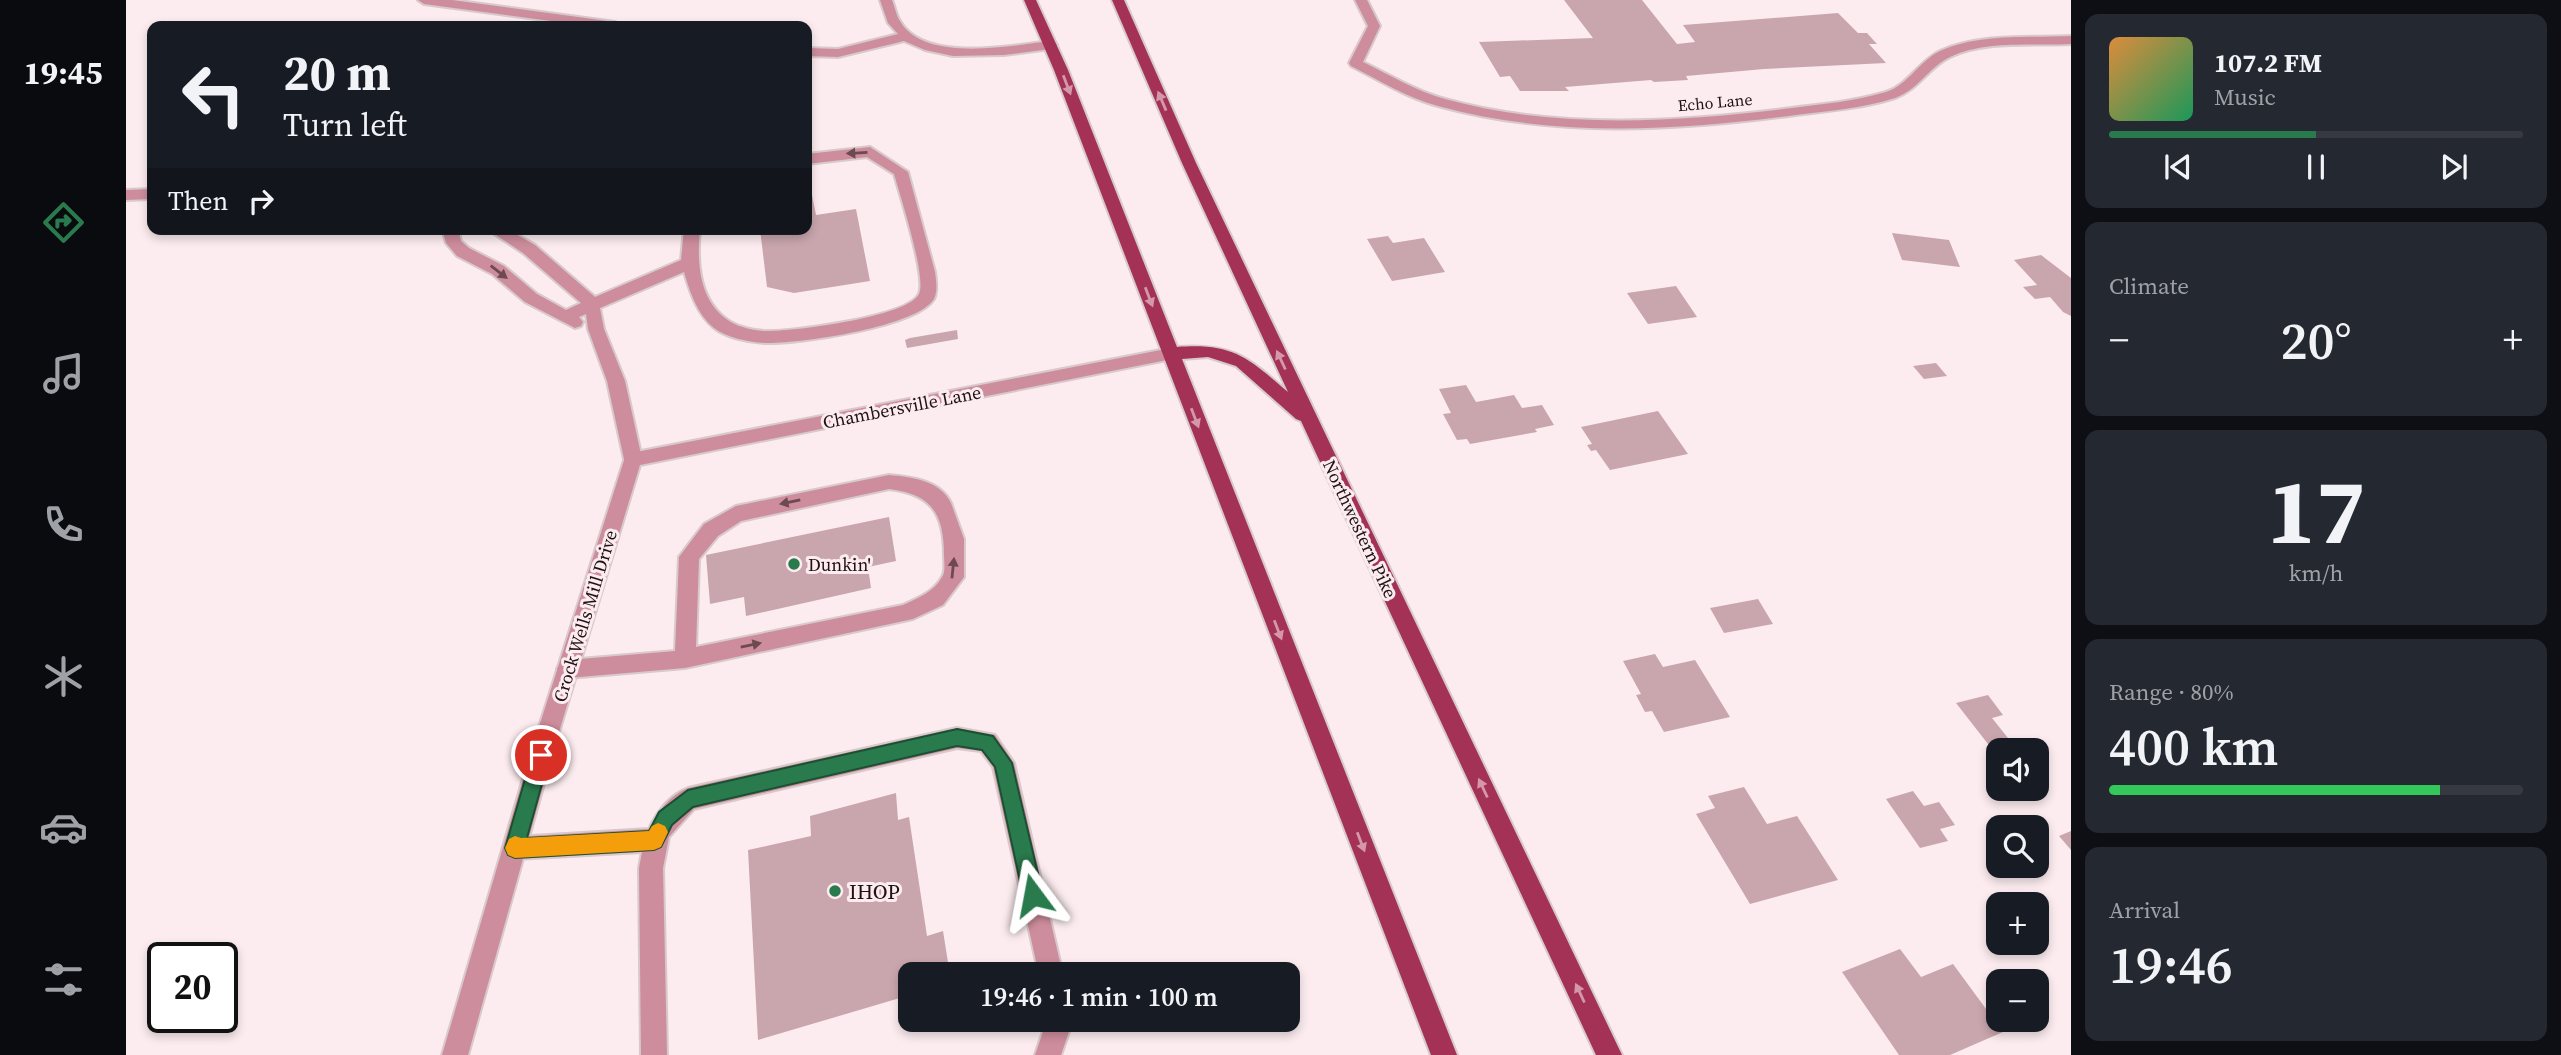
<!DOCTYPE html>
<html lang="en">
<head>
<meta charset="utf-8">
<style>
	:root { --surface:#171b24; --page:#242831; --text:#f1f3f6; --muted:#9ea1a6; --line:#363941; --accent:#297b4d }
	body { margin:0; font-family:"Source Serif 4",serif; background:var(--page); color:var(--text); height:100vh; display:flex; flex-direction:column; font-size:26px; white-space:nowrap }
	* { box-sizing:border-box; margin:0 }
	p { font-size:23px; color:var(--muted) }
	.icon { flex:none; width:38px; height:38px; fill:none; stroke:currentColor; stroke-width:2; stroke-linecap:round; stroke-linejoin:round }
	.map { position:relative; flex:1; overflow:hidden }
	.panel { display:flex; flex-direction:column; gap:14px; padding:14px; background:#0d0f14; width:490px }
	.panel>* { flex:none }
	.guide { position:absolute; left:21px; top:21px; width:665px; height:214px; border-radius:14px; box-shadow:0 4px 10px #0003; background:#171b24; color:var(--text); overflow:hidden }
	.controls { position:absolute; left:1860px; top:738px; display:grid; gap:14px }
	.controls a { display:grid; place-items:center; width:63px; height:63px; border-radius:14px; background:var(--surface); box-shadow:0 4px 10px #0003; font-size:35px }
	.speed { position:absolute; left:21px; top:942px; display:flex; gap:14px; font-size:35px; font-weight:700; text-align:center }
	.speed>* { display:grid; place-content:center; width:91px; height:91px; border-radius:50%; background:var(--surface); box-shadow:0 4px 10px #0003; line-height:1 }
	.speed .limit { border:4px solid #111; border-radius:10px; background:#fff; color:#111 }
	.pin { position:absolute; display:grid; place-items:center; width:60px; height:60px; color:#fff; margin:-30px; border:4px solid #fff; border-radius:50%; box-shadow:0 2px 7px #0007 }
	.me { position:absolute; width:77px; margin:-38px; rotate:347deg; stroke-linejoin:round; filter:drop-shadow(0 0 5px #0008) }
	.turn { display:flex; align-items:center; gap:24px; height:147px; padding:0 21px; font-size:32px }
	.turn .icon { width:91px; height:91px; stroke-width:2.5 }
	.turn b { display:block; font-size:49px; line-height:60px }
	.then { display:flex; align-items:center; height:66px; padding:0 21px; background:#0003; gap:14px; font-size:26px }
	.big { font-size:52px; font-weight:600; line-height:1.1 }
	.panel .card { flex:1; display:flex; flex-direction:column; justify-content:center; gap:10px; min-width:0; padding:0 24px; border-radius:14px; background:var(--page) }
	.panel .dial { align-items:center; gap:0 }
	.dial b { font-size:91px; line-height:1 }
	.song { display:flex; align-items:center; gap:21px }
	.cover { width:84px; height:84px; border-radius:10px; background:linear-gradient(135deg,hsl(30 70% 55%),hsl(150 70% 35%)) }
	.played { height:7px; border-radius:4px; background:linear-gradient(90deg,var(--accent) 50%,var(--line) 50%) }
	.keys { display:flex; justify-content:space-around; direction:ltr }
	.heat { display:flex; justify-content:space-between; align-items:center; font-size:38px; direction:ltr }
	.charge { height:10px; border-radius:5px; background:linear-gradient(90deg,#34c759 80%,var(--line) 0) }
	.trip { position:absolute; left:772px; top:962px; width:402px; height:70px; border-radius:14px; background:var(--surface); box-shadow:0 4px 10px #0003; font-weight:600; line-height:70px; text-align:center }
	main { display:flex; flex:1; min-height:0 }
	.tabs { display:flex; flex-direction:column; width:126px; justify-content:space-around; align-items:center; background:#090b0e; color:var(--muted) }
	.tabs .icon { width:49px; height:49px }
	.tabs .on { color:var(--accent) }
	.tabs b { font-size:32px; color:var(--text) }
	.map>svg:first-child { display:block }
	.building { fill:#c9a6ad }
	.lines { fill:none; stroke-linecap:round; stroke-linejoin:round }
	.service-casing { stroke:#d8c9cc; stroke-width:4 }
	.minor-casing { stroke:#d8c9cc; stroke-width:4 }
	.primary-casing { stroke:#d8c9cc; stroke-width:4 }
	.service { fill:#ce8d9c; fill-rule:evenodd }
	.minor { fill:#ce8d9c; fill-rule:evenodd }
	.primary { fill:#a33256; fill-rule:evenodd }
	.oneway { fill:#d498aa }
	.oneway2 { fill:#6d4951 }
	.route { fill:#297b4d; stroke:#1b5032; stroke-width:2 }
	.slow { fill:#f59e0b }
	.poi-dot { fill:#297b4d; stroke:#fcecef; stroke-width:2.5 }
	.labels { text-anchor:middle; dominant-baseline:central; stroke-width:6; stroke-linejoin:round; paint-order:stroke }
	.far-street-label { font-size:16px; fill:#1e1214; stroke:#fcecef }
	.street-label { font-size:18px; fill:#1e1214; stroke:#fcecef }
	.poi-label { font-size:18px; fill:#1e1214; stroke:#fcecef; text-anchor:start }
	.near-poi-label { font-size:21px; fill:#1e1214; stroke:#fcecef; text-anchor:start }
</style>
</head>
<body>
<main>
<nav class="tabs">
<b>19:45</b>
<svg class="icon on" aria-label="directions" viewBox="0 0 24 24"><path d="M12 3l9 9-9 9-9-9zM9 14v-3h6M13 9l2 2-2 2"/></svg>
<svg class="icon" aria-label="music" viewBox="0 0 24 24"><path d="M9 18V5l10-2v13"/><circle cx="6" cy="18" r="3"/><circle cx="16" cy="16" r="3"/></svg>
<svg class="icon" aria-label="phone" viewBox="0 0 24 24"><path d="M5 4h4l2 5-3 2q2 4 5 5l2-3 5 2v4C11 20 4 13 5 4z"/></svg>
<svg class="icon" aria-label="climate" viewBox="0 0 24 24"><path d="M12 3v18M4 7l16 10M4 17L20 7"/></svg>
<svg class="icon" aria-label="car" viewBox="0 0 24 24"><path d="M5 17H2v-5l4-1 3-4h7l3 4 3 1v5h-3M9 17h6M6 11h13"/><circle cx="7" cy="17" r="2"/><circle cx="17" cy="17" r="2"/></svg>
<svg class="icon" aria-label="filters" viewBox="0 0 24 24"><path d="M4 7h16M4 17h16"/><circle cx="9" cy="7" r="2"/><circle cx="15" cy="17" r="2"/></svg>
</nav>
<div class="map">
<svg width="1945" height="1055" viewBox="0 0 1945 1055">
	<rect width="100%" height="100%" fill="#fcecef"/>
	<path class="building" d="M 1438,0 L 1516,0 L 1551,44 L 1569,42 L 1557,25 L 1712,13 L 1732,33 L 1741,33 L 1751,44 L 1743,44 L 1760,63 L 1638,69 L 1560,76 L 1562,80 L 1528,82 L 1525,80 L 1439,87 L 1443,91 L 1394,91 L 1384,76 L 1374,77 L 1353,42 L 1467,38 Z
		M 681,170 L 690,215 L 730,209 L 744,281 L 668,293 L 641,287 L 634,229 L 681,229 Z
		M 1766,233 L 1823,240 L 1834,267 L 1776,260 Z
		M 1262,236 L 1267,243 L 1298,238 L 1319,272 L 1266,281 L 1241,239 Z
		M 1915,255 L 1945,278 L 1945,316 L 1937,312 L 1924,297 L 1909,299 L 1897,287 L 1911,285 L 1888,260 Z
		M 1550,286 L 1571,317 L 1522,324 L 1501,293 Z
		M 831,330 L 832,339 L 781,348 L 779,340 L 784,338 Z
		M 1810,363 L 1821,376 L 1798,379 L 1787,366 Z
		M 1340,385 L 1350,402 L 1388,395 L 1396,408 L 1416,405 L 1428,425 L 1409,429 L 1411,432 L 1344,444 L 1341,439 L 1331,440 L 1317,414 L 1325,413 L 1313,389 Z
		M 1532,411 L 1562,454 L 1484,470 L 1470,450 L 1465,451 L 1461,445 L 1466,444 L 1455,427 Z
		M 763,517 L 770,561 L 742,567 L 745,588 L 620,616 L 618,597 L 584,604 L 580,555 Z
		M 1632,599 L 1647,624 L 1598,633 L 1584,608 Z
		M 1529,654 L 1537,667 L 1569,660 L 1604,717 L 1538,732 L 1526,711 L 1519,712 L 1510,695 L 1515,694 L 1497,661 Z
		M 1862,695 L 1877,715 L 1866,718 L 1882,738 L 1862,744 L 1830,703 Z
		M 1618,787 L 1641,824 L 1671,816 L 1712,880 L 1624,904 L 1570,814 L 1589,808 L 1582,796 Z
		M 1787,791 L 1798,806 L 1813,802 L 1829,825 L 1814,829 L 1822,841 L 1794,848 L 1760,799 Z
		M 770,793 L 772,820 L 783,817 L 801,936 L 817,931 L 824,975 L 784,975 L 784,995 L 632,1040 L 622,850 L 685,836 L 684,816 Z
		M 1945,831 L 1945,850 L 1933,836 Z
		M 1774,949 L 1795,977 L 1827,964 L 1877,1032 L 1824,1055 L 1773,1055 L 1716,972 Z"/>
	<g class="lines">
		<g class="service-casing">
			<path id="service" d="M 292,0 L 326,0 L 489,22 L 495,26 L 462,26 L 298,4 Z
				M 754,0 L 766,0 C 769,7 770,15 774,21 C 798,63 884,46 924,41 L 931,45 L 924,49 L 878,55 L 827,56 L 799,50 L 778,41 L 712,57 L 681,56 L 681,48 L 712,49 L 772,34 L 762,23 Z
				M 1229,0 L 1241,0 L 1254,26 L 1237,62 C 1264,75 1290,91 1319,99 C 1430,130 1553,122 1666,108 C 1697,104 1730,101 1760,92 C 1782,85 1793,61 1814,51 C 1853,33 1903,38 1945,36 L 1945,44 C 1907,46 1859,40 1824,57 C 1803,67 1792,90 1769,98 C 1738,108 1703,111 1670,115 C 1552,131 1428,138 1312,106 C 1281,98 1253,80 1225,66 L 1223,63 L 1242,26 Z
				M 744,147 L 782,172 L 809,272 C 810,280 812,291 808,299 C 791,327 672,344 639,343 C 623,342 601,338 588,328 C 571,314 564,292 558,272 L 474,308 L 478,329 L 499,381 L 516,459 L 514,464 L 507,466 L 500,464 L 498,459 L 481,381 L 462,329 L 460,314 L 453,317 L 457,322 L 455,326 L 449,328 L 399,302 L 366,274 L 331,256 L 320,243 L 316,229 L 332,229 L 335,241 L 343,248 L 378,266 L 411,294 L 440,310 L 455,303 L 397,253 L 361,229 L 381,229 L 409,245 L 469,297 L 555,260 L 558,229 L 574,229 C 571,260 572,297 599,318 C 610,327 625,330 639,331 C 664,332 782,317 793,294 C 801,278 774,195 768,174 L 741,157 L 681,164 L 681,154 Z
				M 26,189 L 26,199 L 0,200 L 0,190 Z
				M 763,475 C 785,477 814,480 825,503 L 838,539 L 838,577 L 817,605 L 787,619 L 559,668 L 442,678 L 435,676 L 431,669 L 435,662 L 442,660 L 549,651 L 553,557 L 578,524 L 610,506 ZM 763,489 C 805,494 818,513 818,555 C 818,562 820,571 816,577 C 808,592 792,598 777,605 L 570,647 L 573,559 L 592,536 L 615,521 Z
				M 831,728 L 869,735 L 888,763 L 937,975 L 913,975 L 867,767 L 855,751 L 831,748 L 568,809 L 543,837 L 537,868 L 541,1055 L 515,1055 L 513,868 L 516,852 L 389,859 L 381,856 L 377,848 L 381,840 L 389,837 L 523,829 C 531,812 544,795 562,788 Z
				M 921,1020 L 947,1020 L 935,1055 L 909,1055 Z"/>
		</g>
		<g class="minor-casing">
			<path id="minor" d="M 1045,348 L 1054,354 L 1051,358 L 514,465 L 426,755 L 342,1055 L 316,1055 L 404,755 L 500,454 Z"/>
		</g>
		<g class="primary-casing">
			<path id="primary" d="M 898,0 L 910,0 L 942,70 L 1051,347 C 1107,343 1121,357 1162,392 L 1056,163 L 986,0 L 998,0 L 1070,163 L 1496,1055 L 1470,1055 L 1175,421 L 1170,419 L 1110,366 L 1082,357 L 1056,359 L 1331,1055 L 1305,1055 L 928,70 Z"/>
		</g>
		<use href="#service" class="service"/>
		<use href="#minor" class="minor"/>
		<use href="#primary" class="primary"/>
	</g>
	<defs><path id="oneway-solid" d="M-6-.8H1V-3.2L6.5 0L1 3.2V.8H-6Z" transform="scale(1.75)"/></defs>
	<g class="oneway">
		<use href="#oneway-solid" transform="translate(941 85) rotate(69)"/>
		<use href="#oneway-solid" transform="translate(1036 101) rotate(-113)"/>
		<use href="#oneway-solid" transform="translate(1023 297) rotate(69)"/>
		<use href="#oneway-solid" transform="translate(1155 360) rotate(-115)"/>
		<use href="#oneway-solid" transform="translate(1069 418) rotate(69)"/>
		<use href="#oneway-solid" transform="translate(1152 630) rotate(69)"/>
		<use href="#oneway-solid" transform="translate(1357 788) rotate(-115)"/>
		<use href="#oneway-solid" transform="translate(1235 842) rotate(69)"/>
		<use href="#oneway-solid" transform="translate(1454 993) rotate(-115)"/>
	</g>
	<g class="oneway2">
		<use href="#oneway-solid" transform="translate(731 153) rotate(177)"/>
		<use href="#oneway-solid" transform="translate(373 272) rotate(38)"/>
		<use href="#oneway-solid" transform="translate(664 502) rotate(168)"/>
		<use href="#oneway-solid" transform="translate(827 568) rotate(-84)"/>
		<use href="#oneway-solid" transform="translate(625 645) rotate(-12)"/>
	</g>
	<path class="route" d="M 831,729 L 867,736 L 886,763 L 917,895 L 914,902 L 907,905 L 900,902 L 897,895 L 869,767 L 856,750 L 831,746 L 567,807 L 546,825 L 535,847 L 528,850 L 389,858 L 382,855 L 379,848 L 406,755 L 409,749 L 415,747 L 422,749 L 424,755 L 401,838 L 523,831 L 533,812 L 562,790 Z"/>
	<path class="slow" d="M 532,823 L 539,826 L 542,832 L 535,847 L 528,850 L 389,858 L 382,855 L 379,848 L 383,839 L 389,836 L 395,838 L 523,831 L 526,826 Z"/>
	<g class="poi-dot">
		<circle cx="668" cy="564" r="7"/>
		<circle cx="709" cy="891" r="7"/>
	</g>
	<g class="labels">
		<g class="far-street-label">
			<text transform="translate(1589 102) rotate(-5)">Echo Lane</text>
		</g>
		<g class="street-label">
			<text transform="translate(776 407) rotate(-11)">Chambersville Lane</text>
			<text transform="translate(1234 529) rotate(65)">Northwestern Pike</text>
			<text transform="translate(459 616) rotate(-73)">Crock Wells Mill Drive</text>
		</g>
		<g class="poi-label">
			<text x="682" y="564">Dunkin'</text>
		</g>
		<g class="near-poi-label">
			<text x="723" y="891">IHOP</text>
		</g>
	</g>
</svg>
<div class="controls">
<a><svg class="icon" aria-label="sound" viewBox="0 0 24 24"><path d="M4 9h4l5-4v14l-5-4H4zM17 9q2 3 0 6"/></svg></a>
<a><svg class="icon" aria-label="search" viewBox="0 0 24 24"><circle cx="10" cy="10" r="6"/><path d="M15 15l6 6"/></svg></a>
<a>+</a>
<a>−</a>
</div>
<div class="speed"><div class="limit">20</div></div>
<div class="pin" style="left:415px;top:755px;background:#d93025"><svg class="icon" aria-label="arrive" viewBox="0 0 24 24"><path d="M6 21V4h12l-3 4 3 4H6"/></svg></div>
<svg class="me" style="left:907px;top:895px" viewBox="-20 -20 40 40"><path d="M0-17L14 15 0 8-14 15z" fill="#297b4d" stroke="#fff" stroke-width="4"/></svg>
<div class="trip">19:46 · 1 min · 100 m</div>
<div class="guide">
<div class="turn"><svg class="icon" aria-label="left" viewBox="0 0 24 24"><path d="M17 20v-9H6M10 6l-5 5 5 5"/></svg><div><b>20 m</b>Turn left</div></div>
<div class="then">Then<svg class="icon" aria-label="right" viewBox="0 0 24 24"><path d="M7 20v-9h11M14 6l5 5-5 5"/></svg></div>
</div>
</div>
<section class="panel">
<div class="card">
<div class="song"><i class="cover"></i><div><b>107.2 FM</b><p>Music</p></div></div>
<div class="played"></div>
<div class="keys"><svg class="icon" aria-label="previous" viewBox="0 0 24 24"><path d="M18 5L8 12l10 7zM5 5v14"/></svg><svg class="icon" aria-label="pause" viewBox="0 0 24 24"><path d="M8 5v14M16 5v14"/></svg><svg class="icon" aria-label="next" viewBox="0 0 24 24"><path d="M6 5l10 7-10 7zM19 5v14"/></svg></div>
</div>
<div class="card"><p>Climate</p>
<div class="heat"><a>−</a><b class="big">20°</b><a>+</a></div>
</div>
<div class="card dial"><b>17</b><p>km/h</p></div>
<div class="card"><p>Range · 80%</p><b class="big">400 km</b><div class="charge"></div></div>
<div class="card"><p>Arrival</p><b class="big">19:46</b></div>
</section>
</main>
</body>
</html>
